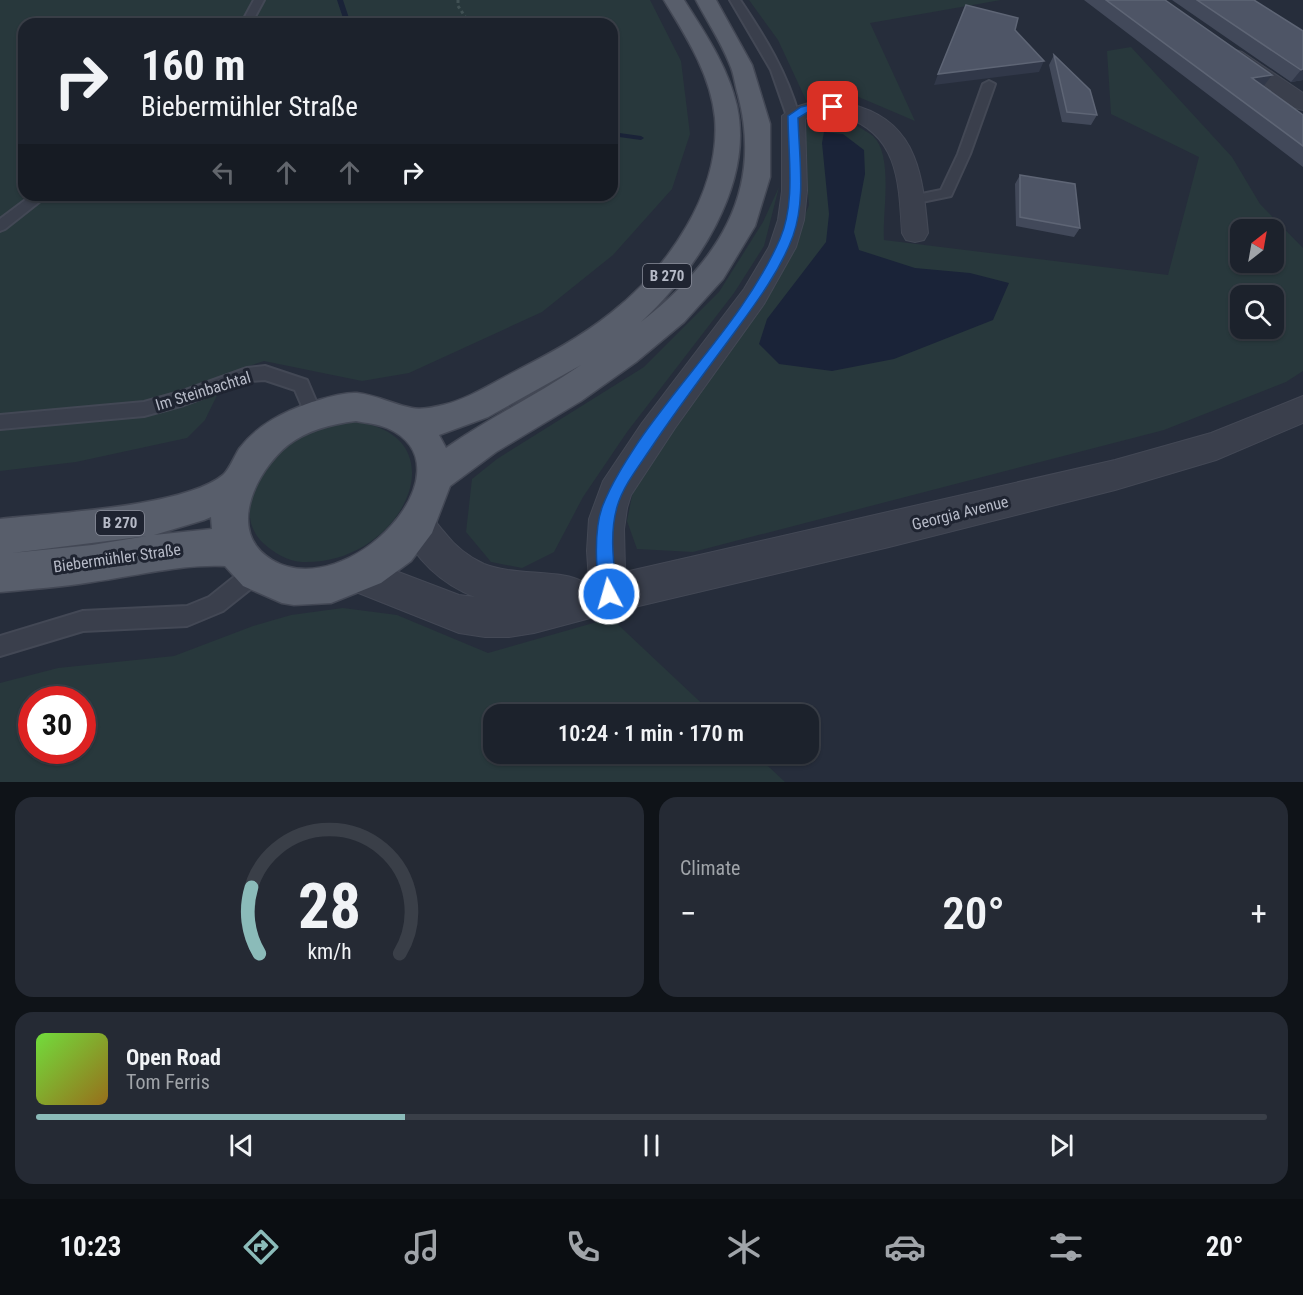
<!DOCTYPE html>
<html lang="en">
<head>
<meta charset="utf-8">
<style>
	:root { --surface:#1c222c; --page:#252a34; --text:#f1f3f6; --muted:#a0a4a9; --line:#3a3f48; --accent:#8bbbb9 }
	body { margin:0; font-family:"Roboto Condensed",sans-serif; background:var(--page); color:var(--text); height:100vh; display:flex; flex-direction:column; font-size:22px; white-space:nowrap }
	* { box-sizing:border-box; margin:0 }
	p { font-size:20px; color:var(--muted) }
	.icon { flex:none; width:33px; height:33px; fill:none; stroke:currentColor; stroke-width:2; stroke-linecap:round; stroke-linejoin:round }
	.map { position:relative; height:782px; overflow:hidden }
	.side { display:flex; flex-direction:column; gap:15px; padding:15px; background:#0f1318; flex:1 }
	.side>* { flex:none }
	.top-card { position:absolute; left:18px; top:18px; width:600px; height:183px; border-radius:18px; box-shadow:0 2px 4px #0004,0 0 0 2px var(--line); background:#1c222c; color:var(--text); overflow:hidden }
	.needle { width:39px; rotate:31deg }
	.controls { position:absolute; left:1230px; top:219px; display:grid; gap:12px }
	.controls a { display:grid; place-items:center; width:54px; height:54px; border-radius:12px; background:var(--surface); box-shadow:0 2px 4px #0004,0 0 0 2px var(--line); font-size:30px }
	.speed { position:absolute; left:18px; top:686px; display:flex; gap:12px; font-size:30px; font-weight:700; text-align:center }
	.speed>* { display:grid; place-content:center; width:78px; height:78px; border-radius:50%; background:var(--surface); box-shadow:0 2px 4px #0004,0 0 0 2px var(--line); line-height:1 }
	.speed .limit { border:9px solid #d22; background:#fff; color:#111 }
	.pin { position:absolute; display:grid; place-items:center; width:51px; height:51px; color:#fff; margin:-26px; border-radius:12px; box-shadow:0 3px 9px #0006 }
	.me { position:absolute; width:66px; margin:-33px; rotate:354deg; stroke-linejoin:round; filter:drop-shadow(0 0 4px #0008) }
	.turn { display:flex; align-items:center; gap:21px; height:126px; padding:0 24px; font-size:27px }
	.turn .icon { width:78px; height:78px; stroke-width:2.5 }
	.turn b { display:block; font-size:42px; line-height:51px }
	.lanes { display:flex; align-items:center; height:57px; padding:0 24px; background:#0003; justify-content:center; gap:30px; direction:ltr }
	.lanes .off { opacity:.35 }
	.big { font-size:45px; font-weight:600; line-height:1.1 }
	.side .widget { flex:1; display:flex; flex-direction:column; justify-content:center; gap:9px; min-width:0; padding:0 21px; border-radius:18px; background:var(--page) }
	.side .dial { align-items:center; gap:0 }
	.dial svg { height:156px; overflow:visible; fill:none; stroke:var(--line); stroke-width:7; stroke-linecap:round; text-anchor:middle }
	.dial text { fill:var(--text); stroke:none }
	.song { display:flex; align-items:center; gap:18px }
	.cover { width:72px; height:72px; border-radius:9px; background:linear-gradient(135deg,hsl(100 70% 55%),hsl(40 70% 35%)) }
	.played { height:6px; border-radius:3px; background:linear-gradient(90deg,var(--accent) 30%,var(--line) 30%) }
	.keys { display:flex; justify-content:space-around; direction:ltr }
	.heat { display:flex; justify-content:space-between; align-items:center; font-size:33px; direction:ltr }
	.side .tiles { flex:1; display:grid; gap:15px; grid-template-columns:1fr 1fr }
	.widget:last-child { grid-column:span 2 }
	.trip { position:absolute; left:483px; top:704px; width:336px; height:60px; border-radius:18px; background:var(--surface); box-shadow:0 2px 4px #0004,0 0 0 2px var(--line); font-weight:600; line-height:60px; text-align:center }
	.tab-bar { display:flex; height:96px; justify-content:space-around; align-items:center; background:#0b0e12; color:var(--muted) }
	.tab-bar .icon { width:42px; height:42px }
	.tab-bar .on { color:var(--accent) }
	.tab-bar b { font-size:27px; color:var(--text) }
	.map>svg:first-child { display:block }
	.green { fill:#28383c; fill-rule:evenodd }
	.water { fill:#1a2338 }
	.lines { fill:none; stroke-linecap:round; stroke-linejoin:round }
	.stream { fill:#1a2338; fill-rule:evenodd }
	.service-casing { stroke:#434855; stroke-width:4 }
	.minor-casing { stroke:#434855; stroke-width:2 }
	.primary-casing { stroke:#434855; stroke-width:3 }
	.path { stroke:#415154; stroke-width:3; stroke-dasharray:3 3; stroke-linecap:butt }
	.service { fill:#3a3f4c; fill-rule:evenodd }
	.minor { fill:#3a3f4c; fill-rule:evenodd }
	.primary { fill:#585e6b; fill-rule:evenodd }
	.wall { fill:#42495a }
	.shaded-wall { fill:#313849 }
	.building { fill:#4e5566; stroke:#5e6575; stroke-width:1.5 }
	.route { fill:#1a73e8; stroke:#114b97; stroke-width:1.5 }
	.labels { text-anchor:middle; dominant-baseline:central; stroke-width:6; stroke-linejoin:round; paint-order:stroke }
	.shield { fill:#1f2431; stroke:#898d9a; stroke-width:1.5 }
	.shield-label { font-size:15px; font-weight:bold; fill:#b6bac7 }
	.street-label { font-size:16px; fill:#b6bac7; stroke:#1f2431 }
</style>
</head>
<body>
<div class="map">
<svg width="1303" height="782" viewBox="0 0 1303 782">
	<rect width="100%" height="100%" fill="#262d3b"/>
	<path class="green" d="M 0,0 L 650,0 L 681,61 L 690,134 L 672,189 L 613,255 L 542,312 L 409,373 L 362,381 L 264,361 L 228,373 L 205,420 L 187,438 L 76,462 L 0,471 ZM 24,24 L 612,24 L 612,195 L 24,195 Z
		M 749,0 L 1001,0 L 870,23 L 915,121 L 854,95 L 806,100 L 778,40 Z
		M 1131,47 L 1232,157 L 1260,204 L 1303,248 L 1303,371 L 1286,382 L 1164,430 L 693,552 L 637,549 L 627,521 L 634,486 L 777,283 L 809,205 L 802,138 L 809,120 C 827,116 841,115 857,126 C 862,129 868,132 873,136 C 894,156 882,213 884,240 L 1168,275 L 1199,157 L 1111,114 L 1107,51 ZM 1240,230 L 1274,230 L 1274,262 L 1240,262 ZM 1240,296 L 1274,296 L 1274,328 L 1240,328 Z
		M 779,187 L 764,246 L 734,293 L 627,432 L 583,497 L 554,552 L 522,568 L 491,562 L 466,532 L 472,479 L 497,459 L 644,367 L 719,292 L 763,222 Z
		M 346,421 C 466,428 405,566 302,562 C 289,561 278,555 269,548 C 229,519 259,468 287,444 C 303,430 326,427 346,421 Z
		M 343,608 L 397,615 L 488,653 L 611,618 L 713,714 L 494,714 L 494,753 L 754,753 L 785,782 L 0,782 L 0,683 L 58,668 L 174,656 L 253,626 L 291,615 ZM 32,699 L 82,699 L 82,750 L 32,750 Z"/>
	<path class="water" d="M 824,132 L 843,134 L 864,150 L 865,174 L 854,232 L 859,250 L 915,268 L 970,273 L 1009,283 L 993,320 L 894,359 L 832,371 L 779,364 L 759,344 L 767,319 L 826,242 L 829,214 L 822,143 Z"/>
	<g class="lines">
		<path class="stream" d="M 337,0 L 343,0 L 351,24 L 345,24 Z
			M 612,132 L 641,136 L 644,138 L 641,140 L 612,136 Z"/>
		<g class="service-casing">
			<path id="service" d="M 254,0 L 264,0 L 251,24 L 241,24 Z
				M 730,0 L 740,0 C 765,37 787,73 799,116 L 797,119 L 793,120 L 787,116 L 771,70 Z
				M 989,81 L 995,84 L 970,154 L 951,196 L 912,204 L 907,203 L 905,200 L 907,197 L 941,190 L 958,154 L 983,84 Z
				M 32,195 L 48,195 L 5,229 L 0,231 L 0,219 Z
				M 265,366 L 307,380 L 322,415 L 320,420 L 314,422 L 308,420 L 295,390 L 265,380 L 248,381 L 184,405 L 144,416 L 0,429 L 0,415 L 144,402 L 183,391 L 247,368 Z
				M 256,563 L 263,565 L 266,572 L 263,579 L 223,611 L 187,626 L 83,631 L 0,656 L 0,636 L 83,611 L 187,606 L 209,597 L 249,565 Z"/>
		</g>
		<g class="minor-casing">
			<path id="minor" d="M 1235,50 L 1242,52 L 1303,93 L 1303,110 L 1295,108 L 1228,60 L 1224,56 L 1228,52 Z
				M 819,100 C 833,100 847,102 860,107 C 919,126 923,180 928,233 L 924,240 L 915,242 L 906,240 L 902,233 C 899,184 899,135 845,117 C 832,112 818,112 805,119 L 807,191 L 804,220 L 796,247 L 764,304 L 675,428 L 631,495 L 627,508 L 624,529 L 625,572 L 1115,460 L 1211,433 L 1303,396 L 1303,423 L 1216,460 L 1115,490 L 889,547 L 609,613 L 534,633 L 509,637 L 485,637 L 459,633 L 346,588 L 340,575 L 346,562 L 359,557 L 459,595 L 475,597 C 441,584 415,559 400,526 L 405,514 L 418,509 C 434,515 434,521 445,533 C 455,546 469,557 484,564 C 513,576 564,569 583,582 L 589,581 L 587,551 L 589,519 L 603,481 L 642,423 L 744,289 L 769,247 L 778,220 L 782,191 L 782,116 L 792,108 Z"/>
		</g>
		<g class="primary-casing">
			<path id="primary" d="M 664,0 L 684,0 C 705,33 728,67 737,106 C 754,185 696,271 641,322 C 716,263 764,194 738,95 C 735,85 734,74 730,65 C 721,42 707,21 696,0 L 716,0 L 752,65 L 770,124 L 770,177 L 755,226 L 723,279 L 684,322 L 636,362 L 581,401 L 496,452 L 450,486 L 432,533 L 411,561 L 381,583 L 331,603 L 294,605 L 282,603 L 243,586 L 225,566 C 180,564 136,576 92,582 C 62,587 31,589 0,592 L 0,519 C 53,513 184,507 223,475 C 229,470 234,457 239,449 C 257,425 283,412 312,402 C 325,398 343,392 357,393 C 376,395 395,405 412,408 C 421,410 435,407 443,405 C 468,399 491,384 514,372 C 547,355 581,337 611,313 C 667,269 721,193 715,118 C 711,75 686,36 664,0 ZM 581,365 C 537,395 489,418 446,448 L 439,435 L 488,417 ZM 356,421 C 366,423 378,424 387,428 C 476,467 348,605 272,560 C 225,532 256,471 288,445 C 308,430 331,424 356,421 ZM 211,517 L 212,529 L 154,535 L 204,520 ZM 147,536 L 92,545 L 12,553 Z"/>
		</g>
		<path class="path" d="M 458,0 L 458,6 L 470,24"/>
		<use href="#service" class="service"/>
		<use href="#minor" class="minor"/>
		<use href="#primary" class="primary"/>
	</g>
	<path class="wall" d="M 1084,0 L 1165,0 L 1263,87 L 1303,115 L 1303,167 Z
		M 1172,0 L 1254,0 L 1303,31 L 1303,80 L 1291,82 Z
		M 1054,55 L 1097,115 L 1091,125 L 1062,122 L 1049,65 Z
		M 1020,175 L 1080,228 L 1074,237 L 1016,226 L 1015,184 Z"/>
	<path class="shaded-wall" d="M 1044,61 L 1039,72 L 934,85 L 938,74 Z
		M 1303,69 L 1303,80 L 1291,82 L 1301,70 Z
		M 1272,75 L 1263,87 L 1252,78 Z"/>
	<path class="building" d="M 1106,0 L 1165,0 L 1272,75 L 1252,78 L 1303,115 L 1303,146 Z
		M 1197,0 L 1254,0 L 1303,31 L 1303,69 L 1301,70 Z
		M 966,5 L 1018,18 L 1015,30 L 1044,61 L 938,74 Z
		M 1054,55 L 1090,90 L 1097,115 L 1067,112 Z
		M 1020,175 L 1075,184 L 1080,228 L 1020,217 Z"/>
	<path class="route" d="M 818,103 L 833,104 L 838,107 L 833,110 L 808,112 L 798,118 C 799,156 806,199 793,236 C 780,271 756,303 734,333 C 706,371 677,409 651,448 C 639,466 623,486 617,507 C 609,535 614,565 617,594 L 615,599 L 609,602 L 604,599 C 594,577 594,527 603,505 C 612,482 626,461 639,441 C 685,374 747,314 780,239 C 796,202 788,155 788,116 L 801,107 Z"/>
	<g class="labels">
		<g class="shield">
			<rect x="643" y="264" width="48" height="24" rx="4.5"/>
			<rect x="96" y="511" width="48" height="24" rx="4.5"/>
		</g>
		<g class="shield-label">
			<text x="667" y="276">B 270</text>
			<text x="120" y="523">B 270</text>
		</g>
		<g class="street-label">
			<text transform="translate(203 391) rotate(-17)">Im Steinbachtal</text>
			<text transform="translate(960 513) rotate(-14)">Georgia Avenue</text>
			<text transform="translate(117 558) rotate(-8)">Biebermühler Straße</text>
		</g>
	</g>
</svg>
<div class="controls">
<a><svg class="needle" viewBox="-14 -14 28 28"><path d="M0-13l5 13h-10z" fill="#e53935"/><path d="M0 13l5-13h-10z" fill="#a0a4a9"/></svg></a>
<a><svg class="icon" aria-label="search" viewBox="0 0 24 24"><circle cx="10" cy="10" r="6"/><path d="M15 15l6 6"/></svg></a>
</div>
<div class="speed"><div class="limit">30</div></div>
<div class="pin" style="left:833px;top:107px;background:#d93025"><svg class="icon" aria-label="arrive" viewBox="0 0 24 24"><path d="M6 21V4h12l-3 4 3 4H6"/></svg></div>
<svg class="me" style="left:609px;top:594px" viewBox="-20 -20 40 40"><circle r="17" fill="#1a73e8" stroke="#fff" stroke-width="3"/><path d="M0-11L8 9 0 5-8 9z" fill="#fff"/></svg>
<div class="trip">10:24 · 1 min · 170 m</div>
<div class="top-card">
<div class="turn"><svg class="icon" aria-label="right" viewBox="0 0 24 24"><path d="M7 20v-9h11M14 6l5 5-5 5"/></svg><div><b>160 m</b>Biebermühler Straße</div></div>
<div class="lanes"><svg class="icon off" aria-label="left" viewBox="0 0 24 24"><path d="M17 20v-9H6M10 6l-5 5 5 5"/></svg><svg class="icon off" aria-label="ahead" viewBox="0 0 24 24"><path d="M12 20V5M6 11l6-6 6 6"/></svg><svg class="icon off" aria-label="ahead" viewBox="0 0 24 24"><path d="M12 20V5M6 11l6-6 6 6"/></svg><svg class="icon" aria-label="right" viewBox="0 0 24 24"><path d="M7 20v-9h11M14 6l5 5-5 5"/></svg></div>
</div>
</div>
<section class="side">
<div class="tiles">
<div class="widget dial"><svg viewBox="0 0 100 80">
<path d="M14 69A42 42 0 1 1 86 69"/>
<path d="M14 69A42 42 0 0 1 10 35" stroke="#8bbbb9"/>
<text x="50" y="56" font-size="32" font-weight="700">28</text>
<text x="50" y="72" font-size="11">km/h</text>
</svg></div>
<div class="widget"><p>Climate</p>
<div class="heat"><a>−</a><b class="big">20°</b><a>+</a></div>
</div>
<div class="widget">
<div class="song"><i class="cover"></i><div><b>Open Road</b><p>Tom Ferris</p></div></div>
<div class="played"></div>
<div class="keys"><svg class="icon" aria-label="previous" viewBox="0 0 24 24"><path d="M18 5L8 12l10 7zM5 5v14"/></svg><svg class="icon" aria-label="pause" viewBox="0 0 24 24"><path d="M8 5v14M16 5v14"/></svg><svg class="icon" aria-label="next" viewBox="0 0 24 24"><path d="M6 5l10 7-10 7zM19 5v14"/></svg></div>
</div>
</div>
</section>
<nav class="tab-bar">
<b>10:23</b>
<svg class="icon on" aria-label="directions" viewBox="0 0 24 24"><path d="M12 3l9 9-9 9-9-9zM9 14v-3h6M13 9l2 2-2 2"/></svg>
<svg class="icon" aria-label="music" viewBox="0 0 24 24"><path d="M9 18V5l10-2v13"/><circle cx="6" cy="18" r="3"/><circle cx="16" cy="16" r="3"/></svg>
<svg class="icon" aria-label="phone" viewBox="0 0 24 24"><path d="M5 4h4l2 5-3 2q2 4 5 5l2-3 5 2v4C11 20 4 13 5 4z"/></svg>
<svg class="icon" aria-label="climate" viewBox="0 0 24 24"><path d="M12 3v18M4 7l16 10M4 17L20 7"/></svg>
<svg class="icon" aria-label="car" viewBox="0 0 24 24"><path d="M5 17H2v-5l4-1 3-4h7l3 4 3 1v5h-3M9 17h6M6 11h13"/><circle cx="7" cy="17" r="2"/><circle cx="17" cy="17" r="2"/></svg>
<svg class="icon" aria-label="filters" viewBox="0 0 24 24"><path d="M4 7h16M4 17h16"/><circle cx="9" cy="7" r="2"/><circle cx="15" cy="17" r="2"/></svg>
<b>20°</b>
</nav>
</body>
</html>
